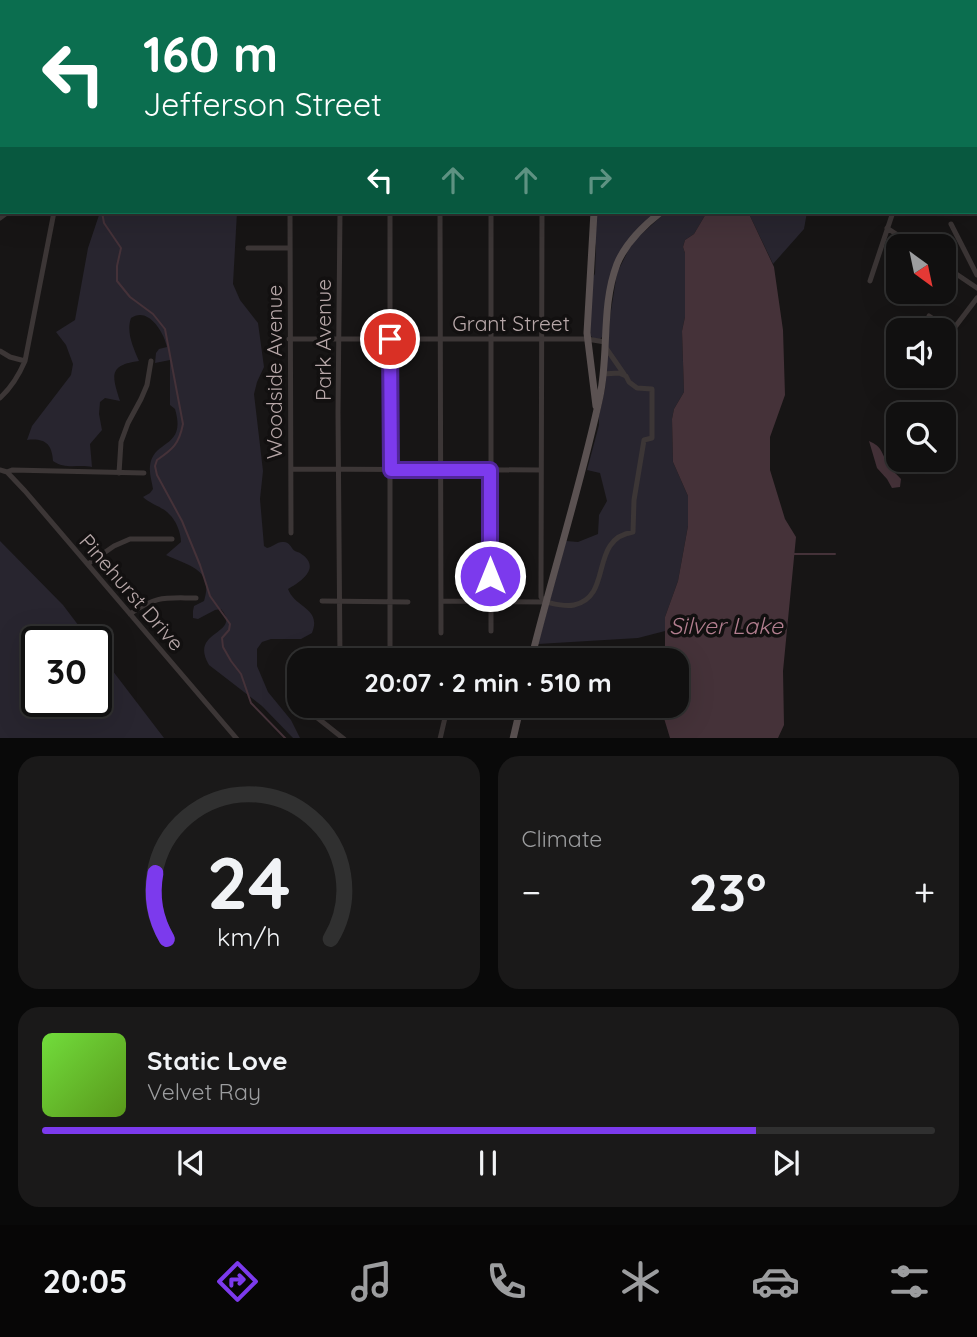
<!DOCTYPE html>
<html lang="en">
<head>
<meta charset="utf-8">
<style>
	:root { --surface:#111010; --page:#1a1919; --text:#f1f3f6; --muted:#9c9d9f; --line:#303030; --accent:#7c3aed }
	body { margin:0; font-family:Quicksand,sans-serif; background:var(--page); color:var(--text); height:100vh; display:flex; flex-direction:column; font-size:26px; white-space:nowrap }
	* { box-sizing:border-box; margin:0 }
	p { font-size:23px; color:var(--muted) }
	.icon { flex:none; width:38px; height:38px; fill:none; stroke:currentColor; stroke-width:2; stroke-linecap:round; stroke-linejoin:round }
	.map { position:relative; height:738px; overflow:hidden }
	.details { display:flex; flex-direction:column; gap:18px; padding:18px; background:#090909; flex:1 }
	.details>* { flex:none }
	.hud { position:absolute; left:0px; top:0px; width:978px; height:214px; box-shadow:0 7px 28px #0002,0 0 0 2px var(--line); background:#0b6e4f; color:#fff; overflow:hidden }
	.needle { width:46px; rotate:147deg }
	.controls { position:absolute; left:886px; top:234px; display:grid; gap:14px }
	.controls a { display:grid; place-items:center; width:70px; height:70px; border-radius:14px; background:var(--surface); box-shadow:0 7px 28px #0002,0 0 0 2px var(--line); font-size:35px }
	.speed { position:absolute; left:21px; top:626px; display:flex; gap:14px; font-size:35px; font-weight:700; text-align:center }
	.speed>* { display:grid; place-content:center; width:91px; height:91px; border-radius:50%; background:var(--surface); box-shadow:0 7px 28px #0002,0 0 0 2px var(--line); line-height:1 }
	.speed .limit { border:4px solid #111; border-radius:10px; background:#fff; color:#111 }
	.pin { position:absolute; display:grid; place-items:center; width:60px; height:60px; color:#fff; margin:-30px; border:4px solid #fff; border-radius:50%; box-shadow:0 2px 7px #0007 }
	.me { position:absolute; width:77px; margin:-38px; rotate:0deg; stroke-linejoin:round; filter:drop-shadow(0 0 5px #0008) }
	.turn { display:flex; align-items:center; gap:24px; height:147px; padding:0 28px; font-size:32px }
	.turn .icon { width:91px; height:91px; stroke-width:2.5 }
	.turn b { display:block; font-size:49px; line-height:60px }
	.lanes { display:flex; align-items:center; height:66px; padding:0 28px; background:#0003; justify-content:center; gap:35px; direction:ltr }
	.lanes .off { opacity:.35 }
	.big { font-size:52px; font-weight:800; line-height:1.1 }
	.details .card { flex:1; display:flex; flex-direction:column; justify-content:center; gap:10px; min-width:0; padding:0 24px; border-radius:21px; background:var(--page) }
	.details .dial { align-items:center; gap:0 }
	.dial svg { height:182px; overflow:visible; fill:none; stroke:var(--line); stroke-width:7; stroke-linecap:round; text-anchor:middle }
	.dial text { fill:var(--text); stroke:none }
	.song { display:flex; align-items:center; gap:21px }
	.cover { width:84px; height:84px; border-radius:10px; background:linear-gradient(135deg,hsl(100 70% 55%),hsl(90 70% 35%)) }
	.played { height:7px; border-radius:4px; background:linear-gradient(90deg,var(--accent) 80%,var(--line) 80%) }
	.keys { display:flex; justify-content:space-around; direction:ltr }
	.heat { display:flex; justify-content:space-between; align-items:center; font-size:38px; direction:ltr }
	.details .tiles { flex:1; display:grid; gap:18px; grid-template-columns:1fr 1fr }
	.card:last-child { grid-column:span 2 }
	.trip { position:absolute; left:287px; top:648px; width:402px; height:70px; border-radius:21px; background:var(--surface); box-shadow:0 7px 28px #0002,0 0 0 2px var(--line); font-weight:800; line-height:70px; text-align:center }
	.menu { display:flex; height:112px; justify-content:space-around; align-items:center; background:#070606; color:var(--muted) }
	.menu .icon { width:49px; height:49px }
	.menu .selected { color:var(--accent) }
	.menu b { font-size:32px; color:var(--text) }
	.map>svg:first-child { display:block }
	.green { fill:#28252f }
	.water { fill:#453239 }
	.lines { fill:none; stroke-linecap:round; stroke-linejoin:round }
	.stream { stroke:#453239; stroke-width:2 }
	.minor { stroke:#3c3636; stroke-width:5 }
	.major { stroke:#5b5252; stroke-width:7 }
	.route-casing { stroke:#51269a; stroke-width:18 }
	.route { stroke:#7c3aed; stroke-width:12 }
	.labels { text-anchor:middle; dominant-baseline:central; stroke-width:7; stroke-linejoin:round; paint-order:stroke }
	.street-label { font-size:21px; fill:#b7a7a8; stroke:#121010 }
	.water-label { font-size:23px; font-style:italic; fill:#b27e8f; stroke:#121010 }
</style>
</head>
<body>
<div class="map">
<svg width="977" height="739" viewBox="0 0 977 739">
	<rect width="100%" height="100%" fill="#171515"/>
	<path class="green" d="M 99,212 L 237,212 L 233,284 L 240,300 L 258,323 L 264,367 L 257,382 L 254,394 L 263,471 L 260,499 L 264,546 L 267,548 C 272,547 277,542 282,542 C 290,541 290,547 295,551 C 296,552 299,552 300,553 C 322,567 302,581 288,589 C 295,608 322,608 312,633 L 301,639 L 271,639 L 262,642 L 257,649 L 257,666 L 268,692 L 291,720 L 300,738 L 293,738 L 262,706 L 209,665 C 188,630 243,635 221,609 L 215,610 L 198,619 L 193,618 L 193,611 L 194,606 L 204,601 C 214,569 189,566 166,555 L 181,542 C 181,533 176,520 169,514 C 163,507 150,504 143,497 L 150,493 L 153,489 C 152,482 149,473 150,466 C 153,439 187,449 175,409 L 170,405 L 170,360 L 155,363 L 156,353 L 159,349 L 167,347 C 164,332 148,306 131,318 C 126,332 133,347 139,361 C 108,365 112,376 120,401 L 105,398 L 100,402 L 99,414 L 102,430 L 90,444 L 92,467 C 78,464 66,470 53,461 C 52,443 44,438 27,440 L 32,426 L 71,375 L 73,364 L 66,345 L 56,332 L 75,320 L 88,248 L 99,215 Z
		M 596,212 L 657,212 L 618,258 L 603,336 L 600,339 L 593,338 L 590,335 L 592,278 L 595,274 L 596,246 L 595,243 Z
		M 666,212 L 707,212 L 694,234 L 685,240 L 683,247 L 685,253 L 685,317 L 682,331 L 684,392 L 674,409 L 672,419 L 673,462 L 688,496 L 688,526 L 678,581 L 665,617 L 665,631 L 638,638 L 538,644 L 566,541 L 578,542 L 598,534 L 599,515 L 607,501 L 600,473 L 587,470 L 599,425 L 599,416 L 605,389 L 610,317 L 617,273 L 629,249 L 635,240 Z
		M 753,212 L 807,212 L 804,229 L 773,264 L 750,216 Z
		M 0,541 L 63,605 L 91,642 L 37,642 L 37,702 L 96,702 L 96,649 L 164,738 L 0,738 Z"/>
	<path class="water" d="M 707,212 L 752,212 L 750,216 L 774,267 L 783,330 L 785,395 L 770,437 L 770,470 L 785,519 L 796,537 L 783,671 L 784,725 L 778,738 L 670,738 L 660,705 L 677,705 L 677,660 L 663,660 L 665,654 L 665,617 L 678,581 L 688,526 L 688,496 L 673,462 L 672,419 L 674,409 L 684,392 L 682,331 L 685,317 L 685,253 L 683,247 L 685,240 L 694,234 Z
		M 869,441 C 883,447 881,453 888,464 C 891,470 897,474 901,479 L 900,487 L 892,488 L 887,479 L 877,468 Z"/>
	<g class="lines">
		<path class="stream" d="M 103,0 L 104,2
			M 803,2 L 804,0
			M 102,212 L 104,223 L 121,248 L 117,266 L 117,281 L 130,297 L 153,314 L 165,329 L 183,424 C 179,444 173,449 157,460 L 155,466 L 157,475 L 182,521 L 200,565 L 210,596 L 230,624 L 229,630 L 222,638 L 223,647 L 231,661 L 241,674 L 251,703 L 286,739
			M 794,554 L 835,554"/>
		<path class="minor" d="M 13,0 L 13,2
			M 63,0 L 63,2
			M 440,0 L 440,2
			M 525,0 L 526,2
			M 647,0 L 648,2
			M 789,0 L 789,2
			M 963,0 L 963,2
			M 592,2 L 594,0
			M 688,2 L 691,0
			M 976,29 L 977,30
			M 976,41 L 977,41
			M 0,115 L 2,114
			M 290,212 L 291,533
			M 340,212 L 338,413 L 340,660
			M 390,212 L 390,649
			M 440,212 L 441,633
			M 542,212 L 541,585 L 541,597 L 546,602
			M 0,218 L 8,212
			M 951,224 L 977,275
			M 887,228 L 916,247
			M 248,248 L 290,248
			M 943,265 L 977,288
			M 870,281 L 893,212
			M 929,316 L 952,331 L 977,298
			M 289,339 L 587,339 L 605,342
			M 606,348 L 624,374
			M 0,351 L 10,357 L 25,361
			M 0,398 C 12,387 19,375 25,361 L 54,212
			M 291,469 L 541,470
			M 0,470 L 7,472 L 25,491 L 237,739
			M 7,472 L 12,470 L 144,473
			M 119,473 L 121,442 L 128,423 L 141,399 L 147,385 L 151,361
			M 88,564 L 114,546 L 130,539 L 172,539
			M 322,601 L 408,602
			M 441,601 L 546,602 C 555,604 565,607 574,605 C 614,596 588,539 633,532 L 634,500 L 644,440 L 652,438 L 652,389 L 637,388 L 629,382 L 626,376 L 619,373 L 603,374
			M 130,614 C 157,595 165,598 196,598
			M 491,631 L 491,212
			M 290,679 L 299,696
			M 305,705 L 315,716 L 344,739
			M 440,739 L 448,705"/>
		<path class="major" d="M 849,2 L 850,0
			M 594,212 L 587,333 L 596,406
			M 531,660 C 553,571 581,485 600,396 C 609,353 601,306 617,264 C 626,242 643,226 661,212
			M 513,739 L 521,705"/>
	</g>
	<g class="lines">
		<g class="route-casing">
			<path id="route" d="M 390,339 L 391,470 L 490,470 L 490,576"/>
		</g>
		<use href="#route" class="route"/>
	</g>
	<g class="labels">
		<g class="street-label">
			<text x="511" y="323">Grant Street</text>
			<text transform="translate(323 340) rotate(-90)">Park Avenue</text>
			<text transform="translate(274 372) rotate(-90)">Woodside Avenue</text>
			<text transform="translate(132 592) rotate(49)">Pinehurst Drive</text>
		</g>
		<g class="water-label">
			<text x="726" y="625">Silver Lake</text>
		</g>
	</g>
</svg>
<div class="controls">
<a><svg class="needle" viewBox="-14 -14 28 28"><path d="M0-13l5 13h-10z" fill="#e53935"/><path d="M0 13l5-13h-10z" fill="#9c9d9f"/></svg></a>
<a><svg class="icon" aria-label="sound" viewBox="0 0 24 24"><path d="M4 9h4l5-4v14l-5-4H4zM17 9q2 3 0 6"/></svg></a>
<a><svg class="icon" aria-label="search" viewBox="0 0 24 24"><circle cx="10" cy="10" r="6"/><path d="M15 15l6 6"/></svg></a>
</div>
<div class="speed"><div class="limit">30</div></div>
<div class="pin" style="left:390px;top:339px;background:#d93025"><svg class="icon" aria-label="arrive" viewBox="0 0 24 24"><path d="M6 21V4h12l-3 4 3 4H6"/></svg></div>
<svg class="me" style="left:490px;top:576px" viewBox="-20 -20 40 40"><circle r="17" fill="#7c3aed" stroke="#fff" stroke-width="3"/><path d="M0-11L8 9 0 5-8 9z" fill="#fff"/></svg>
<div class="trip">20:07 · 2 min · 510 m</div>
<div class="hud">
<div class="turn"><svg class="icon" aria-label="left" viewBox="0 0 24 24"><path d="M17 20v-9H6M10 6l-5 5 5 5"/></svg><div><b>160 m</b>Jefferson Street</div></div>
<div class="lanes"><svg class="icon" aria-label="left" viewBox="0 0 24 24"><path d="M17 20v-9H6M10 6l-5 5 5 5"/></svg><svg class="icon off" aria-label="ahead" viewBox="0 0 24 24"><path d="M12 20V5M6 11l6-6 6 6"/></svg><svg class="icon off" aria-label="ahead" viewBox="0 0 24 24"><path d="M12 20V5M6 11l6-6 6 6"/></svg><svg class="icon off" aria-label="right" viewBox="0 0 24 24"><path d="M7 20v-9h11M14 6l5 5-5 5"/></svg></div>
</div>
</div>
<section class="details">
<div class="tiles">
<div class="card dial"><svg viewBox="0 0 100 80">
<path d="M14 69A42 42 0 1 1 86 69"/>
<path d="M14 69A42 42 0 0 1 9 40" stroke="#7c3aed"/>
<text x="50" y="56" font-size="32" font-weight="700">24</text>
<text x="50" y="72" font-size="11">km/h</text>
</svg></div>
<div class="card"><p>Climate</p>
<div class="heat"><a>−</a><b class="big">23°</b><a>+</a></div>
</div>
<div class="card">
<div class="song"><i class="cover"></i><div><b>Static Love</b><p>Velvet Ray</p></div></div>
<div class="played"></div>
<div class="keys"><svg class="icon" aria-label="previous" viewBox="0 0 24 24"><path d="M18 5L8 12l10 7zM5 5v14"/></svg><svg class="icon" aria-label="pause" viewBox="0 0 24 24"><path d="M8 5v14M16 5v14"/></svg><svg class="icon" aria-label="next" viewBox="0 0 24 24"><path d="M6 5l10 7-10 7zM19 5v14"/></svg></div>
</div>
</div>
</section>
<nav class="menu">
<b>20:05</b>
<svg class="icon selected" aria-label="directions" viewBox="0 0 24 24"><path d="M12 3l9 9-9 9-9-9zM9 14v-3h6M13 9l2 2-2 2"/></svg>
<svg class="icon" aria-label="music" viewBox="0 0 24 24"><path d="M9 18V5l10-2v13"/><circle cx="6" cy="18" r="3"/><circle cx="16" cy="16" r="3"/></svg>
<svg class="icon" aria-label="phone" viewBox="0 0 24 24"><path d="M5 4h4l2 5-3 2q2 4 5 5l2-3 5 2v4C11 20 4 13 5 4z"/></svg>
<svg class="icon" aria-label="climate" viewBox="0 0 24 24"><path d="M12 3v18M4 7l16 10M4 17L20 7"/></svg>
<svg class="icon" aria-label="car" viewBox="0 0 24 24"><path d="M5 17H2v-5l4-1 3-4h7l3 4 3 1v5h-3M9 17h6M6 11h13"/><circle cx="7" cy="17" r="2"/><circle cx="17" cy="17" r="2"/></svg>
<svg class="icon" aria-label="filters" viewBox="0 0 24 24"><path d="M4 7h16M4 17h16"/><circle cx="9" cy="7" r="2"/><circle cx="15" cy="17" r="2"/></svg>
</nav>
</body>
</html>
